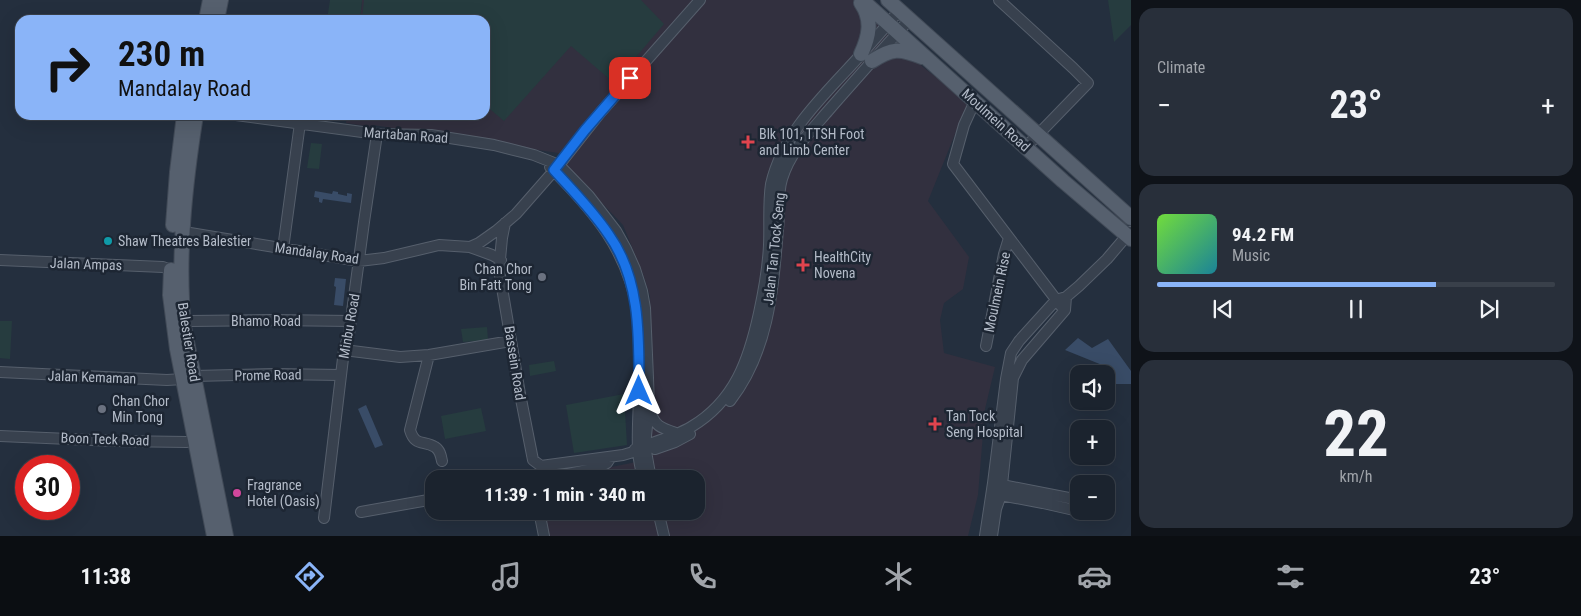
<!DOCTYPE html>
<html lang="en">
<head>
<meta charset="utf-8">
<style>
	:root { --surface:#1b232e; --page:#282f3a; --text:#f1f3f6; --muted:#a0a4aa; --line:#39404a; --accent:#8ab4f8 }
	body { margin:0; font-family:"Roboto Condensed",sans-serif; background:var(--page); color:var(--text); height:100vh; display:flex; flex-direction:column; font-size:19px; white-space:nowrap }
	* { box-sizing:border-box; margin:0 }
	p { font-size:16px; color:var(--muted) }
	.icon { flex:none; width:28px; height:28px; fill:none; stroke:currentColor; stroke-width:2; stroke-linecap:round; stroke-linejoin:round }
	.map { position:relative; flex:1; overflow:hidden }
	.drawer { display:flex; flex-direction:column; gap:8px; padding:8px; background:#0f1319; width:450px }
	.drawer>* { flex:none }
	.banner { position:absolute; left:15px; top:15px; width:475px; height:105px; border-radius:15px; box-shadow:0 5px 20px #0002,0 0 0 1px var(--line); background:#8ab4f8; color:#111; overflow:hidden }
	.fabs { position:absolute; left:1070px; top:365px; display:grid; gap:10px }
	.fabs a { display:grid; place-items:center; width:45px; height:45px; border-radius:10px; background:var(--surface); box-shadow:0 5px 20px #0002,0 0 0 1px var(--line); font-size:25px }
	.speed { position:absolute; left:15px; top:455px; display:flex; gap:10px; font-size:25px; font-weight:700; text-align:center }
	.speed>* { display:grid; place-content:center; width:65px; height:65px; border-radius:50%; background:var(--surface); box-shadow:0 5px 20px #0002,0 0 0 1px var(--line); line-height:1 }
	.speed .limit { border:8px solid #d22; background:#fff; color:#111 }
	.pin { position:absolute; display:grid; place-items:center; width:42px; height:42px; color:#fff; margin:-21px; border-radius:10px; box-shadow:0 2px 8px #0006 }
	.me { position:absolute; width:55px; margin:-28px; rotate:0deg; stroke-linejoin:round; filter:drop-shadow(0 0 4px #0008) }
	.turn { display:flex; align-items:center; gap:18px; height:105px; padding:0 20px; font-size:22px }
	.turn .icon { width:65px; height:65px; stroke-width:2.5 }
	.turn b { display:block; font-size:35px; line-height:42px }
	.big { font-size:38px; font-weight:700; line-height:1.1 }
	.drawer .tile { flex:1; display:flex; flex-direction:column; justify-content:center; gap:8px; min-width:0; padding:0 18px; border-radius:15px; background:var(--page) }
	.drawer .dial { align-items:center; gap:0 }
	.dial b { font-size:65px; line-height:1 }
	.song { display:flex; align-items:center; gap:15px }
	.cover { width:60px; height:60px; border-radius:8px; background:linear-gradient(135deg,hsl(100 70% 55%),hsl(190 70% 35%)) }
	.played { height:5px; border-radius:2px; background:linear-gradient(90deg,var(--accent) 70%,var(--line) 70%) }
	.keys { display:flex; justify-content:space-around; direction:ltr }
	.heat { display:flex; justify-content:space-between; align-items:center; font-size:28px; direction:ltr }
	.trip { position:absolute; left:425px; top:470px; width:280px; height:50px; border-radius:15px; background:var(--surface); box-shadow:0 5px 20px #0002,0 0 0 1px var(--line); font-weight:700; line-height:50px; text-align:center }
	.dock { display:flex; height:80px; justify-content:space-around; align-items:center; background:#0b0e12; color:var(--muted) }
	.dock .icon { width:35px; height:35px }
	.dock .selected { color:var(--accent) }
	.dock b { font-size:22px; color:var(--text) }
	main { display:flex; flex:1; min-height:0 }
	.map>svg:first-child { display:block }
	.medical { fill:#32303f }
	.green { fill:#263c3f }
	.water { fill:#394c67 }
	.lines { fill:none; stroke-linecap:round; stroke-linejoin:round }
	.minor-casing { stroke:#565f6c; stroke-width:12 }
	.major-casing { stroke:#414a57; stroke-width:16 }
	.minor { stroke:#38414e; stroke-width:10 }
	.major { stroke:#56606e; stroke-width:14 }
	.route-casing { stroke:#114b97; stroke-width:12 }
	.route { stroke:#1a73e8; stroke-width:9 }
	.health-dot { fill:#e0444e; stroke:#1d2633; stroke-width:2 }
	.culture-dot { fill:#0f9aa8; stroke:#1d2633; stroke-width:2 }
	.worship-dot { fill:#6b7280; stroke:#1d2633; stroke-width:2 }
	.hotel-dot { fill:#d1479c; stroke:#1d2633; stroke-width:2 }
	.labels { text-anchor:middle; dominant-baseline:central; stroke-width:5; stroke-linejoin:round; paint-order:stroke }
	.street-label { font-size:14px; fill:#b4bcc9; stroke:#1d2633 }
	.poi-label { font-size:14px; fill:#b4bcc9; stroke:#1d2633; text-anchor:start }
</style>
</head>
<body>
<main>
<div class="map">
<svg width="1131" height="536" viewBox="0 0 1131 536">
	<rect width="100%" height="100%" fill="#242f3e"/>
	<path class="medical" d="M 362,0 L 854,0 L 923,67 L 968,102 L 928,201 L 969,257 L 963,289 L 944,303 L 940,320 L 944,353 L 995,367 L 985,409 L 978,495 L 968,536 L 546,536 L 539,511 L 696,511 L 696,479 L 552,479 L 651,459 L 650,296 L 643,274 L 623,225 L 573,173 L 558,153 L 373,125 L 372,127 L 346,123 L 347,115 L 485,115 L 485,20 L 360,20 Z"/>
	<path class="green" d="M 330,0 L 362,0 L 360,20 L 327,20 Z
		M 364,0 L 641,0 L 664,24 L 614,83 L 571,46 L 504,121 L 485,105 L 485,20 L 362,20 Z
		M 1108,0 L 1131,0 L 1131,25 L 1114,42 Z
		M 311,143 L 322,144 L 319,169 L 307,168 Z
		M 0,321 L 12,321 L 10,359 L 0,358 Z
		M 487,327 L 488,340 L 463,342 L 461,329 Z
		M 554,361 L 556,371 L 530,376 L 529,365 Z
		M 624,394 L 627,445 L 574,453 L 566,405 Z
		M 481,408 L 486,431 L 445,439 L 441,416 Z"/>
	<path class="water" d="M 315,191 L 332,194 L 333,191 L 338,192 L 338,194 L 347,196 L 347,193 L 352,194 L 351,203 L 323,199 L 322,203 L 319,202 L 319,198 L 314,197 Z
		M 335,278 L 346,279 L 343,306 L 334,305 L 336,287 L 334,286 Z
		M 1078,338 L 1092,348 L 1108,339 L 1131,371 L 1131,384 L 1115,384 L 1112,369 L 1065,350 Z
		M 366,405 L 383,445 L 375,448 L 358,409 Z"/>
	<g class="lines">
		<g class="minor-casing">
			<path id="minor" d="M 999,0 L 1073,68 L 1088,83 L 1026,147
				M 975,101 L 964,125 L 953,164 L 1061,306
				M 236,115 L 377,134 L 431,135 L 494,145 L 534,155 L 559,165 L 589,196 L 616,231 L 626,249 L 635,269 L 642,291 L 645,308 L 648,378 L 649,406 L 645,446 L 651,479
				M 550,167 C 594,211 629,251 638,315 C 641,340 639,366 639,391 C 639,410 637,430 638,449 C 638,459 641,469 643,479
				M 505,223 L 502,238 L 499,270 L 520,394 L 533,460 L 541,466 L 623,455 L 633,452 L 635,449 C 653,442 674,437 691,427 C 735,401 749,359 759,313 C 764,290 768,268 769,245 C 770,225 768,204 771,184 C 781,140 813,106 843,74 C 863,53 881,32 899,11
				M 184,232 L 359,261 L 384,258 L 439,245 L 470,247 L 479,243 L 496,231 L 516,214 L 559,165 L 600,113 L 700,0
				M 470,247 L 492,255 L 501,260
				M 283,249 L 300,123
				M 0,260 L 163,267 L 171,270
				M 184,327 L 187,323 L 190,321 L 272,320 L 351,321
				M 986,346 L 1004,254 L 1009,238
				M 344,350 L 400,357 L 429,355 L 511,341
				M 429,355 L 410,430 C 415,447 424,440 435,447 C 440,450 441,456 442,461
				M 0,372 L 167,380 L 183,379
				M 194,376 L 274,374 L 341,375
				M 730,401 C 769,351 773,289 778,229 C 780,213 777,195 782,179 C 790,152 810,132 828,111 C 855,80 882,50 909,20
				M 650,410 C 654,426 661,428 676,433
				M 0,436 L 115,441 L 187,442 L 200,439 L 201,437
				M 655,449 L 675,442 L 690,434
				M 543,479 L 598,468 L 607,463 L 611,457
				M 997,484 L 1079,500
				M 995,494 L 1043,503 L 1087,513 L 1089,511
				M 539,511 L 544,536
				M 658,511 L 664,536
				M 361,512 L 434,499
				M 324,518 L 344,350 L 349,334 L 364,222 L 377,134
				M 985,536 L 993,483 L 1006,379 L 1011,353 L 1019,341 L 1056,300 L 1066,297 L 1079,286 L 1107,259 L 1130,232
				M 992,536 L 996,509 L 1001,495 L 1002,485 L 1013,378 L 1022,360 L 1065,310 L 1066,297"/>
		</g>
		<g class="major-casing">
			<path id="major" d="M 862,0 L 1063,181 L 1131,239
				M 888,0 L 1131,218
				M 861,3 C 873,20 869,37 861,54
				M 206,20 L 210,0
				M 217,20 L 221,0
				M 872,61 C 892,48 899,48 922,57
				M 196,115 C 185,184 177,257 184,327 L 226,536
				M 173,225 L 177,172 L 184,115
				M 171,270 L 170,295 L 177,349 L 214,536"/>
		</g>
		<use href="#minor" class="minor"/>
		<use href="#major" class="major"/>
	</g>
	<g class="lines">
		<g class="route-casing">
			<path id="route" d="M 630,78 L 585,130 L 554,170 C 573,191 593,211 609,235 C 641,280 639,338 639,391"/>
		</g>
		<use href="#route" class="route"/>
	</g>
	<g class="health-dot">
		<path d="M745.5 134.5h5v5h5v5h-5v5h-5v-5h-5v-5h5z"/>
		<path d="M800.5 257.5h5v5h5v5h-5v5h-5v-5h-5v-5h5z"/>
		<path d="M932.5 416.5h5v5h5v5h-5v5h-5v-5h-5v-5h5z"/>
	</g>
	<circle class="culture-dot" cx="108" cy="241" r="5"/>
	<g class="worship-dot">
		<circle cx="542" cy="277" r="5"/>
		<circle cx="102" cy="409" r="5"/>
	</g>
	<circle class="hotel-dot" cx="237" cy="493" r="5"/>
	<g class="labels">
		<g class="street-label">
			<text transform="translate(996 120) rotate(42)">Moulmein Road</text>
			<text transform="translate(406 135) rotate(4)">Martaban Road</text>
			<text transform="translate(774 249) rotate(-84)">Jalan Tan Tock Seng</text>
			<text transform="translate(317 253) rotate(8)">Mandalay Road</text>
			<text transform="translate(86 264) rotate(2)">Jalan Ampas</text>
			<text transform="translate(997 292) rotate(-78)">Moulmein Rise</text>
			<text x="266" y="321">Bhamo Road</text>
			<text transform="translate(349 326) rotate(-80)">Minbu Road</text>
			<text transform="translate(189 342) rotate(81)">Balestier Road</text>
			<text transform="translate(515 363) rotate(81)">Bassein Road</text>
			<text transform="translate(268 375) rotate(-1)">Prome Road</text>
			<text transform="translate(92 377) rotate(2)">Jalan Kemaman</text>
			<text transform="translate(105 439) rotate(2)">Boon Teck Road</text>
		</g>
		<g class="poi-label">
			<text x="759" y="134">Blk 101, TTSH Foot<tspan x="759" dy="16">and Limb Center</tspan></text>
			<text x="118" y="241">Shaw Theatres Balestier</text>
			<text x="814" y="257">HealthCity<tspan x="814" dy="16">Novena</tspan></text>
			<text x="532" y="269" text-anchor="end">Chan Chor<tspan x="532" dy="16">Bin Fatt Tong</tspan></text>
			<text x="112" y="401">Chan Chor<tspan x="112" dy="16">Min Tong</tspan></text>
			<text x="946" y="416">Tan Tock<tspan x="946" dy="16">Seng Hospital</tspan></text>
			<text x="247" y="485">Fragrance<tspan x="247" dy="16">Hotel (Oasis)</tspan></text>
		</g>
	</g>
</svg>
<div class="fabs">
<a><svg class="icon" aria-label="sound" viewBox="0 0 24 24"><path d="M4 9h4l5-4v14l-5-4H4zM17 9q2 3 0 6"/></svg></a>
<a>+</a>
<a>−</a>
</div>
<div class="speed"><div class="limit">30</div></div>
<div class="pin" style="left:630px;top:78px;background:#d93025"><svg class="icon" aria-label="arrive" viewBox="0 0 24 24"><path d="M6 21V4h12l-3 4 3 4H6"/></svg></div>
<svg class="me" style="left:639px;top:391px" viewBox="-20 -20 40 40"><path d="M0-17L14 15 0 8-14 15z" fill="#1a73e8" stroke="#fff" stroke-width="4"/></svg>
<div class="trip">11:39 · 1 min · 340 m</div>
<div class="banner">
<div class="turn"><svg class="icon" aria-label="right" viewBox="0 0 24 24"><path d="M7 20v-9h11M14 6l5 5-5 5"/></svg><div><b>230 m</b>Mandalay Road</div></div>
</div>
</div>
<section class="drawer">
<div class="tile"><p>Climate</p>
<div class="heat"><a>−</a><b class="big">23°</b><a>+</a></div>
</div>
<div class="tile">
<div class="song"><i class="cover"></i><div><b>94.2 FM</b><p>Music</p></div></div>
<div class="played"></div>
<div class="keys"><svg class="icon" aria-label="previous" viewBox="0 0 24 24"><path d="M18 5L8 12l10 7zM5 5v14"/></svg><svg class="icon" aria-label="pause" viewBox="0 0 24 24"><path d="M8 5v14M16 5v14"/></svg><svg class="icon" aria-label="next" viewBox="0 0 24 24"><path d="M6 5l10 7-10 7zM19 5v14"/></svg></div>
</div>
<div class="tile dial"><b>22</b><p>km/h</p></div>
</section>
</main>
<nav class="dock">
<b>11:38</b>
<svg class="icon selected" aria-label="directions" viewBox="0 0 24 24"><path d="M12 3l9 9-9 9-9-9zM9 14v-3h6M13 9l2 2-2 2"/></svg>
<svg class="icon" aria-label="music" viewBox="0 0 24 24"><path d="M9 18V5l10-2v13"/><circle cx="6" cy="18" r="3"/><circle cx="16" cy="16" r="3"/></svg>
<svg class="icon" aria-label="phone" viewBox="0 0 24 24"><path d="M5 4h4l2 5-3 2q2 4 5 5l2-3 5 2v4C11 20 4 13 5 4z"/></svg>
<svg class="icon" aria-label="climate" viewBox="0 0 24 24"><path d="M12 3v18M4 7l16 10M4 17L20 7"/></svg>
<svg class="icon" aria-label="car" viewBox="0 0 24 24"><path d="M5 17H2v-5l4-1 3-4h7l3 4 3 1v5h-3M9 17h6M6 11h13"/><circle cx="7" cy="17" r="2"/><circle cx="17" cy="17" r="2"/></svg>
<svg class="icon" aria-label="filters" viewBox="0 0 24 24"><path d="M4 7h16M4 17h16"/><circle cx="9" cy="7" r="2"/><circle cx="15" cy="17" r="2"/></svg>
<b>23°</b>
</nav>
</body>
</html>
